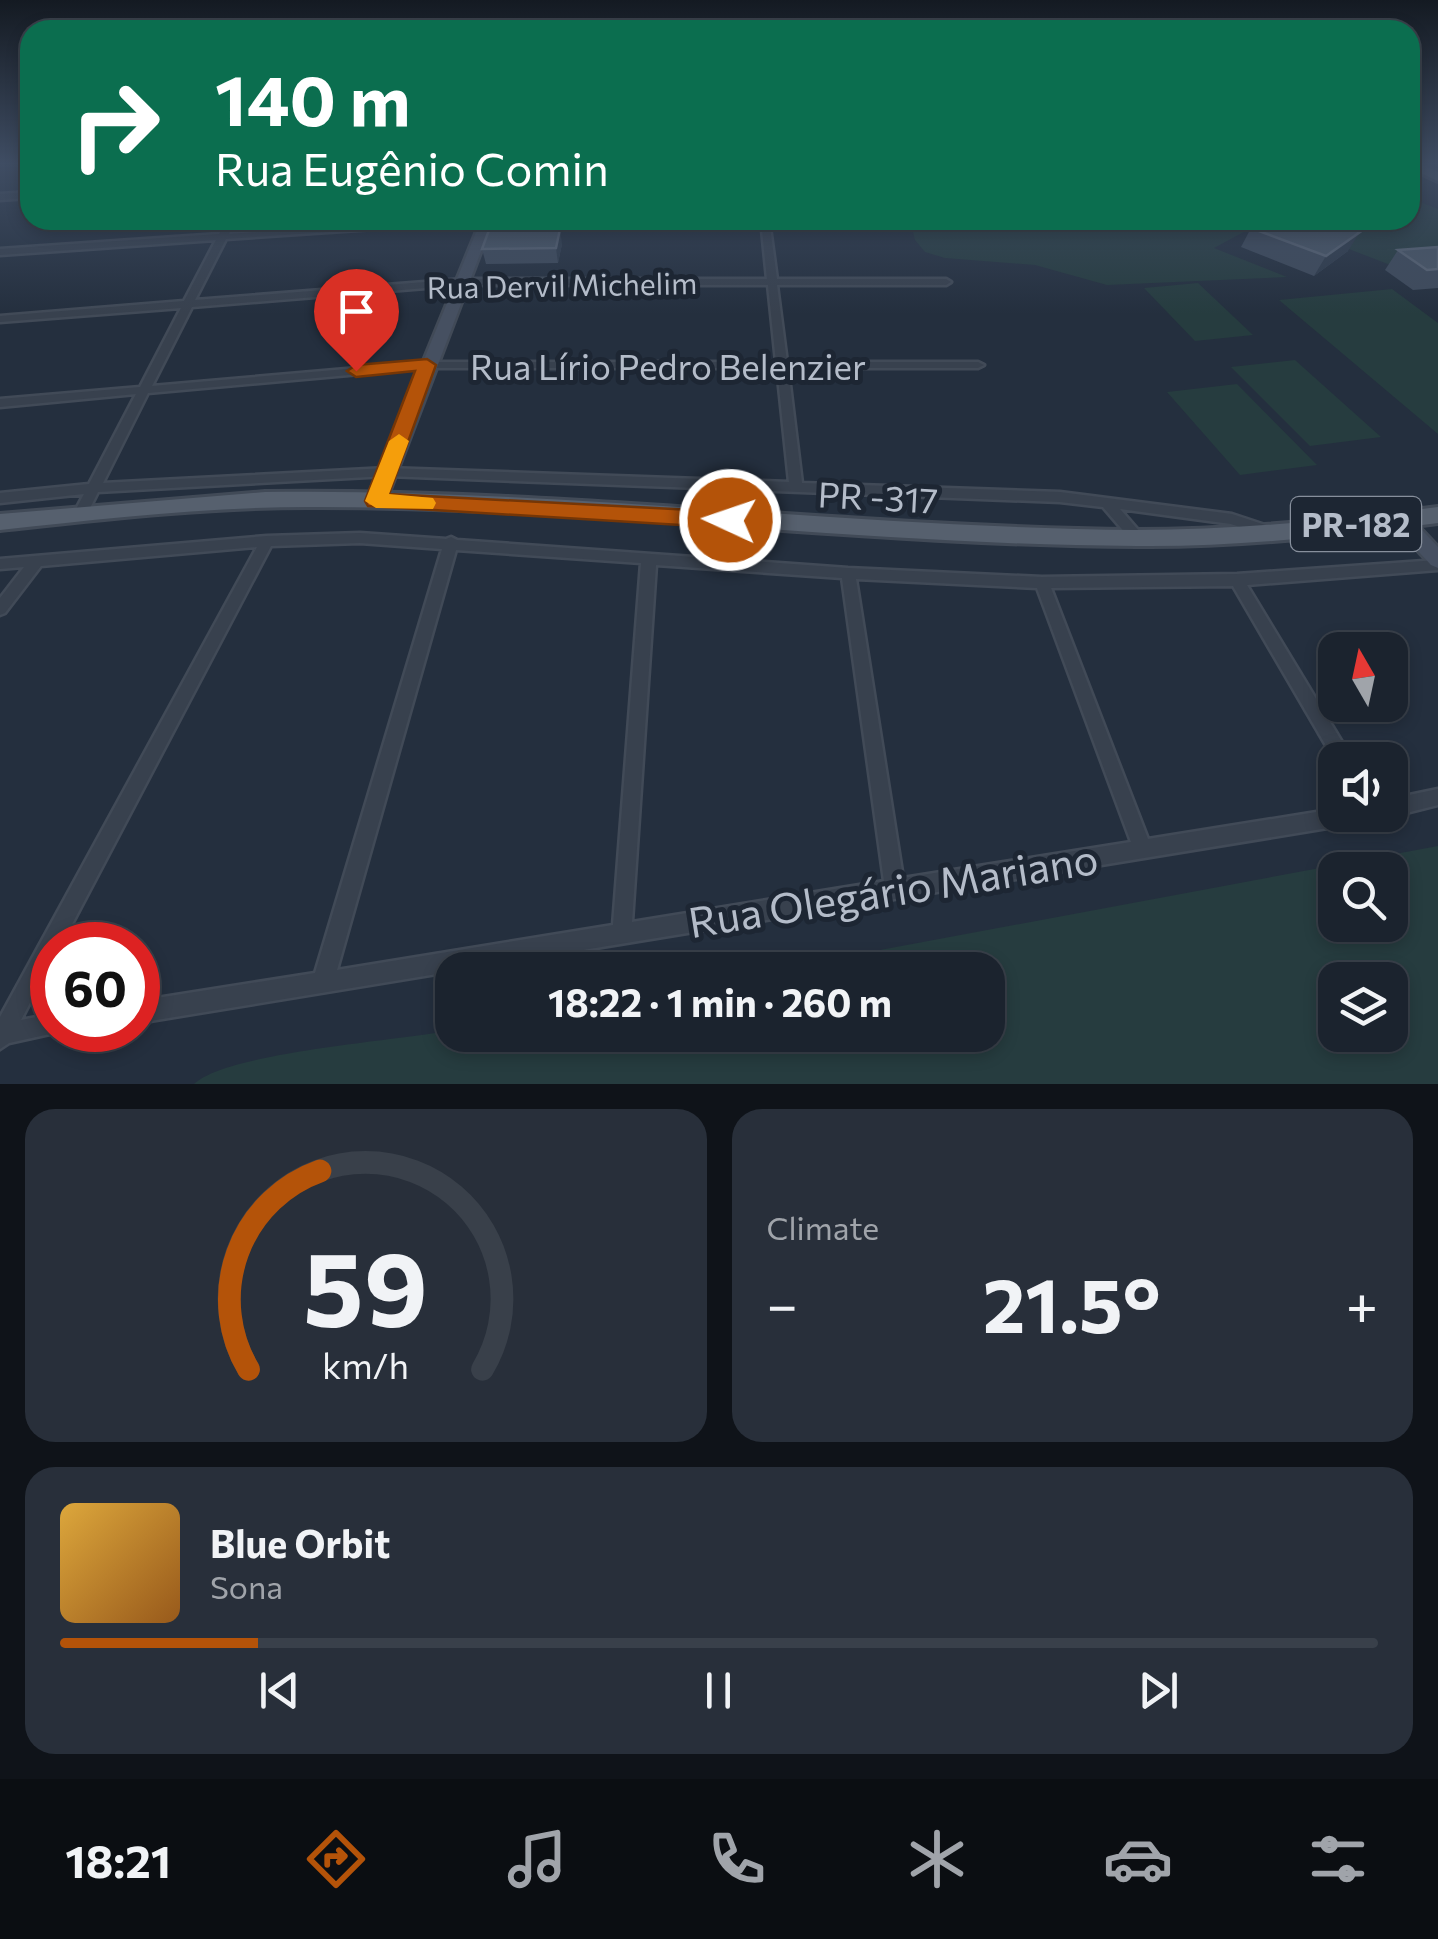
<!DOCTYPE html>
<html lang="en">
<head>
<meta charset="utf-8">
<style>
	:root { --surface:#1b232e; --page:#282f3a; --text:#f1f3f6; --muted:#a0a4aa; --line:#39404a; --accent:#b45309 }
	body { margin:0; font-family:Commissioner,sans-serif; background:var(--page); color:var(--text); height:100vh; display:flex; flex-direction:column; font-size:38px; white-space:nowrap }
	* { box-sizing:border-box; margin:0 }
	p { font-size:32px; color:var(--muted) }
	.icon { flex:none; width:55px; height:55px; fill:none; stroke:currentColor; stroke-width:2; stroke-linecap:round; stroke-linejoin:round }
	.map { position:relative; height:1084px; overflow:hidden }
	.sheet { display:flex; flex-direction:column; gap:25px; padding:25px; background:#0f1319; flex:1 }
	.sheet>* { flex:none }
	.top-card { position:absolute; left:20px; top:20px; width:1400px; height:210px; border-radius:30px; box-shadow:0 5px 15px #0003,0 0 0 2px var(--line); background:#0b6e4f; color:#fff; overflow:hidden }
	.needle { width:65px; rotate:351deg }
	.buttons { position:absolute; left:1318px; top:632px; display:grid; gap:20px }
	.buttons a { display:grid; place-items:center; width:90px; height:90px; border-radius:20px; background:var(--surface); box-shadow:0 5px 15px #0003,0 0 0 2px var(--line); font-size:50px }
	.speed { position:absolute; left:30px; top:922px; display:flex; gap:20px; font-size:50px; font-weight:700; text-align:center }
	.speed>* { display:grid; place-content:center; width:130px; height:130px; border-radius:50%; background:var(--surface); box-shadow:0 5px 15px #0003,0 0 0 2px var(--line); line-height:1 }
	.speed .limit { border:15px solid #d22; background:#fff; color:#111 }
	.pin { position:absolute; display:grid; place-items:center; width:85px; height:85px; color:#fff; margin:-102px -42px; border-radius:50% 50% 50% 0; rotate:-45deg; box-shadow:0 0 10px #0007 }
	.pin .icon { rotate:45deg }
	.me { position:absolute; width:110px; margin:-55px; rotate:273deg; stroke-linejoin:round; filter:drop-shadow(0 0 8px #0008) }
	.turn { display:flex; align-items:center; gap:35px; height:210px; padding:0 30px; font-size:45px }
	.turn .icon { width:130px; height:130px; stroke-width:2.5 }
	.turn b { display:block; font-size:70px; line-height:85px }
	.big { font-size:75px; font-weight:700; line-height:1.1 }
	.sheet .card { flex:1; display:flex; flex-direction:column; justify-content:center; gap:15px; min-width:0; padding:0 35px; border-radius:30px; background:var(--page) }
	.sheet .dial { align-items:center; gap:0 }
	.dial svg { height:260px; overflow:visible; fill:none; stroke:var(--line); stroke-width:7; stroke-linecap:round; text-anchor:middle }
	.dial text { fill:var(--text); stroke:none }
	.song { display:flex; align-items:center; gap:30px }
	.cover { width:120px; height:120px; border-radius:15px; background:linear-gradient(135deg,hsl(40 70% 55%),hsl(30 70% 35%)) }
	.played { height:10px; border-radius:5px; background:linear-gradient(90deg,var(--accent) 15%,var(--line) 15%) }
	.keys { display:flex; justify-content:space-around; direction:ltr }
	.heat { display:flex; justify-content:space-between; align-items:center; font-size:55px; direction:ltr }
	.sheet .tiles { flex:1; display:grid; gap:25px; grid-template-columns:1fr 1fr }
	.card:last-child { grid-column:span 2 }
	.trip { position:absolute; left:435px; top:952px; width:570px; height:100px; border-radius:30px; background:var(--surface); box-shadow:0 5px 15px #0003,0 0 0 2px var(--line); font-weight:700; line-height:100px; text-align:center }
	.tab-bar { display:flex; height:160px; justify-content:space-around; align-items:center; background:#0b0e12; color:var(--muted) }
	.tab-bar .icon { width:70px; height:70px }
	.tab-bar .current { color:var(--accent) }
	.tab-bar b { font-size:45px; color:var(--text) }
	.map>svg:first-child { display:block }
	.green { fill:#263c3f; fill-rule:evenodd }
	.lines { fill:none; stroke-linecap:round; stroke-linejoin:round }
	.street-casing { stroke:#414a57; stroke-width:5 }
	.secondary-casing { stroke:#414a57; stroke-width:5 }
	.primary-casing { stroke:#414a57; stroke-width:6 }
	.street { fill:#38414e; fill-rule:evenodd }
	.secondary { fill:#465061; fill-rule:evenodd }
	.primary { fill:#56606e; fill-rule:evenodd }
	.wall { fill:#3f4b5c }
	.shaded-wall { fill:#2f3b4b }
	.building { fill:#4b5868; stroke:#5c6777; stroke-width:2.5 }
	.route { fill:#b45309; stroke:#753606; stroke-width:2.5 }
	.slow { fill:#f59e0b }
	.labels { text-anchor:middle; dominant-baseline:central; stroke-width:10; stroke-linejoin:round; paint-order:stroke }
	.far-street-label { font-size:30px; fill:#b4bcc9; stroke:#1d2633 }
	.shield { fill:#1d2633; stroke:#878f9c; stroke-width:2.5 }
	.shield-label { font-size:32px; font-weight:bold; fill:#b4bcc9 }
	.street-label { font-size:35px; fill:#b4bcc9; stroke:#1d2633 }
	.near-street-label { font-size:42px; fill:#b4bcc9; stroke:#1d2633 }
</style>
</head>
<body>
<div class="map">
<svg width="1438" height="1084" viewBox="0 0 1438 1084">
	<rect width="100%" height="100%" fill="#242f3e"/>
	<path class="green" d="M 1410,198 L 1438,209 L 1438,263 L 1393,266 L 1273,220 L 1410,220 Z
		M 910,220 L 1266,220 L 1214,248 L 1287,277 L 1107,285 L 1035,265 L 945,258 L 925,252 L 915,240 Z
		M 1198,283 L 1253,335 L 1195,341 L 1144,288 Z
		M 1392,289 L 1438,323 L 1438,434 L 1279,300 Z
		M 1295,360 L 1381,437 L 1310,446 L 1231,367 Z
		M 1237,384 L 1317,465 L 1240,475 L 1167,392 Z
		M 1438,846 L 1438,1084 L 194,1084 C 228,1052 398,1041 452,1030 L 452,1035 L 988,1035 L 988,970 L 773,970 ZM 1390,870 L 1390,925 L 1335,925 L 1335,870 ZM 1390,980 L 1390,1035 L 1335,1035 L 1335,980 Z"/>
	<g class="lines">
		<g class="street-casing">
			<path id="street" d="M 30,192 L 30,198 L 0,200 L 0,194 Z
				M 227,220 L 235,220 L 229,234 L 426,220 L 468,220 L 464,223 L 226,239 L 195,300 L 463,279 L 767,279 L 761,220 L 769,220 L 777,279 L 946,279 L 951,282 L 946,285 L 777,285 L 787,362 L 978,362 L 984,365 L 978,368 L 788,368 L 802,483 L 1060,492 L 1232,514 L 1274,528 L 1276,532 L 1269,537 L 1231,524 L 1120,509 L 1145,538 L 1138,543 L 1133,542 L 1103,507 L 1060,502 L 387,476 L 98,492 L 86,516 L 81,518 L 74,513 L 84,494 L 0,503 L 0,493 L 89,484 L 136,394 L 0,407 L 0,399 L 140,387 L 181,308 L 0,322 L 0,316 L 184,301 L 216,240 L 0,255 L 0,249 L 219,234 ZM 463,285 L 768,285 L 776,362 L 427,362 L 152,386 L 192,307 ZM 427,368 L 777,368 L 789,482 L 387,468 L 103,483 L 148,393 Z
				M 360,533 L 446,539 L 451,537 L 457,540 L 848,568 L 1042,577 L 1237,574 L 1438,560 L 1438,570 L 1247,585 L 1353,760 L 1335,761 L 1233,586 L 1051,588 L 1148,839 L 1335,809 L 1335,815 L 1361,815 L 1358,821 L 1352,824 L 138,1023 L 138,1001 L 315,973 L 442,549 L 360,543 L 271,546 L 61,945 L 52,945 L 52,960 L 21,1020 L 52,1014 L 52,1030 L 61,1030 L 59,1032 L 9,1043 L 0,1049 L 0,1017 L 257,547 L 41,566 L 5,613 L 0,615 L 0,598 L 24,567 L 0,569 L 0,559 L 267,536 ZM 456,550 L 641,563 L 613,925 L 337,970 ZM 656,565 L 842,578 L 884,881 L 632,922 ZM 856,579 L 1037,588 L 1131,842 L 903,878 Z
				M 1438,789 L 1438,805 L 1390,817 L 1386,815 L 1390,815 L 1390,799 Z"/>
		</g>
		<g class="secondary-casing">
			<path id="secondary" d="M 481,220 L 493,220 L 386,501 L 383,506 L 369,506 L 366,501 Z
				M 1401,513 L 1408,515 L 1438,547 L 1438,568 L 1431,565 L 1394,525 L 1391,520 L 1394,515 Z"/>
		</g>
		<g class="primary-casing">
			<path id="primary" d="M 1410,163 L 1419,163 L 1438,172 L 1438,181 L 1410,168 Z
				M 265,492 C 556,488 845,527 1136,530 C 1237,530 1338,520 1438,507 L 1438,523 C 1338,536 1238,547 1137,546 C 861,545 585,506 308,507 C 205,507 102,519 0,530 L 0,514 Z"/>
		</g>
		<use href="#street" class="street"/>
		<use href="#secondary" class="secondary"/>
		<use href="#primary" class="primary"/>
	</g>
	<path class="wall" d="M 1251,228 L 1348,251 L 1314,276 L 1241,247 Z
		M 562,244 L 558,263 L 486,264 L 482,249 Z
		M 1438,247 L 1438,288 L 1413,290 L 1385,270 L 1398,250 Z"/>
	<path class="shaded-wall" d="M 560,229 L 562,244 L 558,263 L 556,248 Z
		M 1360,232 L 1348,251 L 1314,276 L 1326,256 Z"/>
	<path class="building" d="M 1263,220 L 1328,220 L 1360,232 L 1326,256 L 1251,228 Z
		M 560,229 L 556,248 L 482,249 L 489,230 Z
		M 1438,247 L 1438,269 L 1427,270 L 1398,250 Z"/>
	<linearGradient id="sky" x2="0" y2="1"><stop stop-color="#141a22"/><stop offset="0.52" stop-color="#3f4d63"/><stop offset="1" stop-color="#3f4d63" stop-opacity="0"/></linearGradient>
	<rect width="1438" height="314" fill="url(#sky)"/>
	<path class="route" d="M 427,359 L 436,365 L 389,494 L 730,512 L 742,520 L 730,528 L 368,506 L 365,501 L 415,371 L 356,377 L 347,371 L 356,365 Z"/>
	<path class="slow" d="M 399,434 L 409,441 L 389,494 L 433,498 L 436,503 L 433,509 L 376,508 L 365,501 L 389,441 Z"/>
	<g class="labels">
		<g class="far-street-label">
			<text transform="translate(562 284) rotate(-1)">Rua Dervil Michelim</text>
		</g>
		<rect class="shield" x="1291" y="497" width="130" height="54" rx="8"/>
		<g class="shield-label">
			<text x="1356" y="524">PR-182</text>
		</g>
		<g class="street-label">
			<text x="668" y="365">Rua Lírio Pedro Belenzier</text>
			<text transform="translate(878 496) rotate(3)">PR -317</text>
		</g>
		<g class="near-street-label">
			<text transform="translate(893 889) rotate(-9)">Rua Olegário Mariano</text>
		</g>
	</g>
</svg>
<div class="buttons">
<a><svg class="needle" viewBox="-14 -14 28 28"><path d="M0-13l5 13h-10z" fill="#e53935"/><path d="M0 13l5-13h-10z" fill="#a0a4aa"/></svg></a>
<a><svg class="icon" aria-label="sound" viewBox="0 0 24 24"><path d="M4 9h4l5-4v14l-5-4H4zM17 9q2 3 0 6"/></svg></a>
<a><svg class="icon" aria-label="search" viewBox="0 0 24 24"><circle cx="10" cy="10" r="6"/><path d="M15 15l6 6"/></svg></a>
<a><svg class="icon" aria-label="layers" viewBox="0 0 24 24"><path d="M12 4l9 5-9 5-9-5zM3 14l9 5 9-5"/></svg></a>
</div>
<div class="speed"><div class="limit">60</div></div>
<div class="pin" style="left:356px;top:371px;background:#d93025"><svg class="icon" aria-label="arrive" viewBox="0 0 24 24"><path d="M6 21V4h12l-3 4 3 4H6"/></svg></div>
<svg class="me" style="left:730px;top:520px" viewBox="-20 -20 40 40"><circle r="17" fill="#b45309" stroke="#fff" stroke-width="3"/><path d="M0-11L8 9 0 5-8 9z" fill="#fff"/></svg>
<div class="trip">18:22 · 1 min · 260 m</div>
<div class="top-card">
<div class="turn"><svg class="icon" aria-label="right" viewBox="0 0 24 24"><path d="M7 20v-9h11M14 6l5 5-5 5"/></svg><div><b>140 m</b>Rua Eugênio Comin</div></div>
</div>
</div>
<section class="sheet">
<div class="tiles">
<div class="card dial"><svg viewBox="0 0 100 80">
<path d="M14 69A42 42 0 1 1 86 69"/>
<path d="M14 69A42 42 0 0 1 36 8" stroke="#b45309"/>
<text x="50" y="56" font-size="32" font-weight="700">59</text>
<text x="50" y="72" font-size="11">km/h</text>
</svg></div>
<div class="card"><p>Climate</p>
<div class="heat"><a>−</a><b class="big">21.5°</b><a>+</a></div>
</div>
<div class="card">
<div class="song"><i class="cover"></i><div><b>Blue Orbit</b><p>Sona</p></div></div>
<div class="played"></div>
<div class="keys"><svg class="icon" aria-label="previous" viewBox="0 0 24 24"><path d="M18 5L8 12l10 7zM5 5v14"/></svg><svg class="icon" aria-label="pause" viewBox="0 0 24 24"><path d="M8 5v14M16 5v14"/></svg><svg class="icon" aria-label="next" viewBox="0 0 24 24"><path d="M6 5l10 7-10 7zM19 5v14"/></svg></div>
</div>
</div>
</section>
<nav class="tab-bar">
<b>18:21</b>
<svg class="icon current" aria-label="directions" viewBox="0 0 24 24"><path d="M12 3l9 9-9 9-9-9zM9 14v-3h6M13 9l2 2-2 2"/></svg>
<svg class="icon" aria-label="music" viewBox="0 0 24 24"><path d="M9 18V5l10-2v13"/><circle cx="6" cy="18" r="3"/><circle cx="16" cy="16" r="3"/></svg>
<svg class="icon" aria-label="phone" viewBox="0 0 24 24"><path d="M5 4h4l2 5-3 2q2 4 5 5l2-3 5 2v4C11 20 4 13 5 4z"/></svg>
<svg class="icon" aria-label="climate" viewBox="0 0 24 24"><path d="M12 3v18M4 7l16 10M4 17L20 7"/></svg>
<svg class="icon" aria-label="car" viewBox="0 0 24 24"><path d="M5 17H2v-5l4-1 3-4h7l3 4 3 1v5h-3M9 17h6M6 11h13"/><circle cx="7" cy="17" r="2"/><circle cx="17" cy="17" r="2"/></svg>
<svg class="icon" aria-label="filters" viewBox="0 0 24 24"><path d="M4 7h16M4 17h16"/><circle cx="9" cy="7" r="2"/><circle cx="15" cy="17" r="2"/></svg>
</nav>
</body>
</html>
